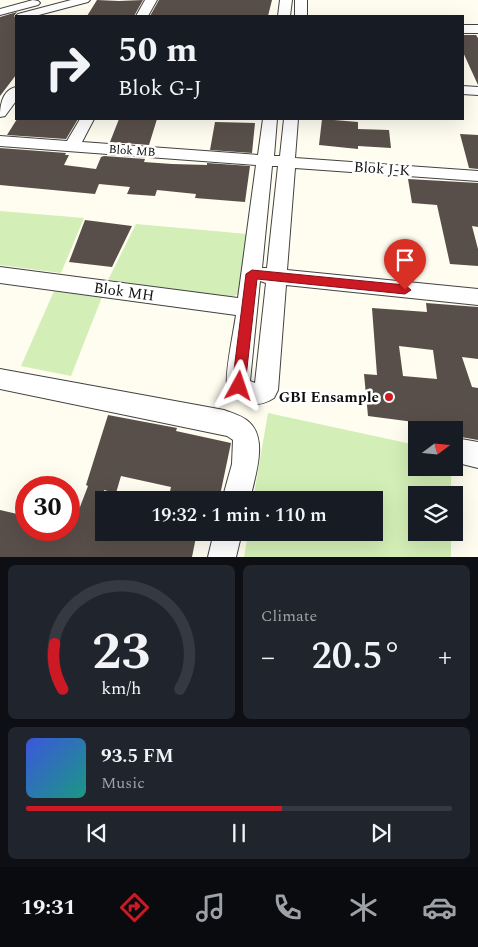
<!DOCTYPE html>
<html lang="en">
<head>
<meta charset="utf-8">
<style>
	:root { --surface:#171b24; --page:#20242c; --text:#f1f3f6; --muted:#9ea1a6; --line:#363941; --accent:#cc1923 }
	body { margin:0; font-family:Spectral,serif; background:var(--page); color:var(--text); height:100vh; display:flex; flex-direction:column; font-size:19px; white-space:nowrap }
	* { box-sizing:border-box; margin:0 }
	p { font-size:16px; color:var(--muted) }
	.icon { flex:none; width:28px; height:28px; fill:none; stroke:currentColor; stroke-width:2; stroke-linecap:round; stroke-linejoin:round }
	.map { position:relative; height:557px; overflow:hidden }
	.sheet { display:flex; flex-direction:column; gap:8px; padding:8px; background:#0d0f14; flex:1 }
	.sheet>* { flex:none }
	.banner { position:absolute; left:15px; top:15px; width:449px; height:105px; border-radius:0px; box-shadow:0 5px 20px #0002; background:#171b24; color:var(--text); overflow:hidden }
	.needle { width:32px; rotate:74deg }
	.tools { position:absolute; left:408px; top:421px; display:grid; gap:10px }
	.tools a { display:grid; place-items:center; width:55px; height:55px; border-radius:0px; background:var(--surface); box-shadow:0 5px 20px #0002; font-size:25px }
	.speed { position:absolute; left:15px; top:476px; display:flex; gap:10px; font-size:25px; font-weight:700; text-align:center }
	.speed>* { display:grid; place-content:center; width:65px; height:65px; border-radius:50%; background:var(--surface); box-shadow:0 5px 20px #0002; line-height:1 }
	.speed .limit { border:8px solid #d22; background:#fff; color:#111 }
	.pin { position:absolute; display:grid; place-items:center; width:42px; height:42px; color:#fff; margin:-51px -21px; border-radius:50% 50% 50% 0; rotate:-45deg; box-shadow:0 0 5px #0007 }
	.pin .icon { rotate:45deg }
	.me { position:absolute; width:55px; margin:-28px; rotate:5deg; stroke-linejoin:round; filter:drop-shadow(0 0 4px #0008) }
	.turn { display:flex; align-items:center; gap:18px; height:105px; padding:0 20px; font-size:22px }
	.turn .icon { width:65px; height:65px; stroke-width:2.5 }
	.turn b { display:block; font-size:35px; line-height:42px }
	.big { font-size:38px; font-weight:600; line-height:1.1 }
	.sheet .card { flex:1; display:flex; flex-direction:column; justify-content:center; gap:8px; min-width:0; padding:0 18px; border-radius:8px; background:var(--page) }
	.sheet .dial { align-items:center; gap:0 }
	.dial svg { height:130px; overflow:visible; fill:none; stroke:var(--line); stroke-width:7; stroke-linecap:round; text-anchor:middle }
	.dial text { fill:var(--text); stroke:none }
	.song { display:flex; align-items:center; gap:15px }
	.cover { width:60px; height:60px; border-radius:8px; background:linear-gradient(135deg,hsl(230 70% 55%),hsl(170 70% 35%)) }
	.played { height:5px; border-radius:2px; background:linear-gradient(90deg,var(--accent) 60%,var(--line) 60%) }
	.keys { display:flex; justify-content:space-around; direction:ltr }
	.heat { display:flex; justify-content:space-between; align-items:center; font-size:28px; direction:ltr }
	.sheet .tiles { flex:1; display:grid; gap:8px; grid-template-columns:1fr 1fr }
	.card:last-child { grid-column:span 2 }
	.trip { position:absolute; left:95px; top:491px; width:288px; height:50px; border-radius:0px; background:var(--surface); box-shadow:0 5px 20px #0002; font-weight:600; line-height:50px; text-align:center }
	.tab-bar { display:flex; height:80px; justify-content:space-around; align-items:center; background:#090b0e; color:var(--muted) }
	.tab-bar .icon { width:35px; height:35px }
	.tab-bar .selected { color:var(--accent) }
	.tab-bar b { font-size:22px; color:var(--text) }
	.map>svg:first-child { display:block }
	.green { fill:#d3eeb6 }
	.building { fill:#594f4a; fill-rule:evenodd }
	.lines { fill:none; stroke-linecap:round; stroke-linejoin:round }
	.street-casing { stroke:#424242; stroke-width:2 }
	.street { fill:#fff; fill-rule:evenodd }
	.route { fill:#cc1923; stroke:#851017 }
	.poi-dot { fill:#cc1923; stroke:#fff; stroke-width:2 }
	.labels { text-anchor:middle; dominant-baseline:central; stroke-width:5; stroke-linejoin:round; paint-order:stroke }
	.far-street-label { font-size:12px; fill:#0f0f0f; stroke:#fff }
	.street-label { font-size:15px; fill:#0f0f0f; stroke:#fff }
	.poi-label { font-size:15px; font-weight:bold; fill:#0f0f0f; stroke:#fff; text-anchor:end }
</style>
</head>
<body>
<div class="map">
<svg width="478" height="557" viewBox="0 0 478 557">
	<rect width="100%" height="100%" fill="#fffcf0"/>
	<path class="green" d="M 0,211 L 84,218 L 61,273 L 0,265 Z
		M 136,224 L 247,234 L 239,294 L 231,297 L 108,280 Z
		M 54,291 L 102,297 L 71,376 L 21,366 Z
		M 268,413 L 416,445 L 416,468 L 451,468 L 451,495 L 416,495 L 416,532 L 451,533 L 451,557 L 244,557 L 248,533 L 374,532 L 374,500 L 253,500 Z"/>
	<path class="building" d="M 97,0 L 119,1 L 143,0 L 134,16 L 87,16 Z
		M 159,0 L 272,0 L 268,16 L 150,16 Z
		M 17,12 L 14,16 L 16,18 L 16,75 L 0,96 L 0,17 Z
		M 462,35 L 476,35 L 478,38 L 478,85 L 462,50 Z
		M 17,119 L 78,119 L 66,139 L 7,135 Z
		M 119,119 L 157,119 L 149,145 L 110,142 Z
		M 322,119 L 358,122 L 358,129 L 389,130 L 391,148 L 358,146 L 358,149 L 319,145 Z
		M 215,122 L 255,123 L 252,153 L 210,150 Z
		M 460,134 L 478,135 L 478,169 L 469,168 Z
		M 0,148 L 66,153 L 65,155 L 69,155 L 64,165 L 96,169 L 101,157 L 104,156 L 145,159 L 144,162 L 172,164 L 207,165 L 207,163 L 250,166 L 245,202 L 195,198 L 196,194 L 157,190 L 155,196 L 127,194 L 130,187 L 99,184 L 95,194 L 0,185 Z
		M 408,179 L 478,183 L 478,227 L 472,226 L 478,249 L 478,266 L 450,264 L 437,205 L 412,203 Z
		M 85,220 L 132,226 L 112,267 L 69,262 Z
		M 426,303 L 478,307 L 478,359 L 462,357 L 472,387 L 478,388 L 478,440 L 461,437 L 455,440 L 454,430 L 413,429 L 414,422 L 368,416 L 364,374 L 377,375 L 372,308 L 427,312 ZM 399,346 L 433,350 L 437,379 L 403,376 Z
		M 108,415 L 177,428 L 176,431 L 231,443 L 219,500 L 193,500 L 169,496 L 171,487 L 121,476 L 116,493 L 104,490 L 104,532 L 175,532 L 196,537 L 192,557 L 0,557 L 0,510 L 26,516 L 26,530 L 69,530 L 69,518 L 75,520 L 88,486 L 86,485 Z"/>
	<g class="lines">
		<g class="street-casing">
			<path id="street" d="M 33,0 L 38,1 L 40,3 L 38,5 L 0,15 L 0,9 Z
				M 71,0 L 90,0 L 88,2 L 35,16 L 16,16 L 18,14 Z
				M 145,0 L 157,0 L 148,16 L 136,16 Z
				M 280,0 L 292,0 L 290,16 L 278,16 Z
				M 295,0 L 307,0 L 307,16 L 295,16 Z
				M 462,25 L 478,25 L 478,33 L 462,33 Z
				M 462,86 L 478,87 L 478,95 L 462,94 Z
				M 16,87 L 16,101 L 5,116 L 0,117 C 0,106 2,90 16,87 Z
				M 80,119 L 94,119 L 82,142 L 258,155 L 263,119 L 277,119 L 274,156 L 280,156 L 284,119 L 298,119 L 295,158 L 478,171 L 478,181 L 295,168 L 287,270 L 478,289 L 478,305 L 286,285 L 278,390 L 274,398 C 265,404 256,406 245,402 C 236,398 229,394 227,384 C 225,372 234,330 236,315 L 0,283 L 0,267 L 238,298 L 256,165 L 0,146 L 0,136 L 67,141 ZM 272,166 L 278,166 L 267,268 L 262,268 ZM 260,281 L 266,283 L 255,383 L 250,381 Z
				M 0,369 L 224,410 C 232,413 243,416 249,422 C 269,440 254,478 250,500 L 222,500 L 232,464 L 233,440 L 227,436 L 0,389 Z
				M 461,439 L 478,442 L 478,468 L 454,462 L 454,442 Z
				M 214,532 L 242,532 L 236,557 L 208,557 Z"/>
		</g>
		<use href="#street" class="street"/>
	</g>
	<path class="route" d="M 252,270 L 405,285 L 411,290 L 405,294 L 257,279 L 245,386 L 243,390 L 239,392 L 234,390 L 232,386 L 246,274 Z"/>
	<circle class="poi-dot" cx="389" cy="397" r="5"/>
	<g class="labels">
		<g class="far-street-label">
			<text transform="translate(132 151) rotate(4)">Blok MB</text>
		</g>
		<g class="street-label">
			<text transform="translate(382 169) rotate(4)">Blok J-K</text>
			<text transform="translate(124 292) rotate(8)">Blok MH</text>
		</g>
		<g class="poi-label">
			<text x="379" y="397">GBI Ensample</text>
		</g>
	</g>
</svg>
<div class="tools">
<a><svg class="needle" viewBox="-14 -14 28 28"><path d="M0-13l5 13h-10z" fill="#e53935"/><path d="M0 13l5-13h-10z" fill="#9ea1a6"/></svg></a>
<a><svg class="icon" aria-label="layers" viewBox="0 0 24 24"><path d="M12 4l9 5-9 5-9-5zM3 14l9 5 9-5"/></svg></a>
</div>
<div class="speed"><div class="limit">30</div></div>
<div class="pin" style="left:405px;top:290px;background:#d93025"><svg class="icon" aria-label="arrive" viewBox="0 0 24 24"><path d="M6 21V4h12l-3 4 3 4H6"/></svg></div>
<svg class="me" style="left:239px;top:386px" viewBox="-20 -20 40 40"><path d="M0-17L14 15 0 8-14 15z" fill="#cc1923" stroke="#fff" stroke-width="4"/></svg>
<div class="trip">19:32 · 1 min · 110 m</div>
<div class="banner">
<div class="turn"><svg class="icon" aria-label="right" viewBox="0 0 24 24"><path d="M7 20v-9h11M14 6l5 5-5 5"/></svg><div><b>50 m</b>Blok G-J</div></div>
</div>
</div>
<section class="sheet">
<div class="tiles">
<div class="card dial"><svg viewBox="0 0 100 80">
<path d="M14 69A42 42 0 1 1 86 69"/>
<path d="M14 69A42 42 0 0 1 9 41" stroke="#cc1923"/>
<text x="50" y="56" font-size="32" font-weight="700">23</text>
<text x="50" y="72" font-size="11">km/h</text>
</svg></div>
<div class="card"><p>Climate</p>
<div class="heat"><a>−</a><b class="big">20.5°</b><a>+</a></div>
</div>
<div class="card">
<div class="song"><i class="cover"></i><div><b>93.5 FM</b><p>Music</p></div></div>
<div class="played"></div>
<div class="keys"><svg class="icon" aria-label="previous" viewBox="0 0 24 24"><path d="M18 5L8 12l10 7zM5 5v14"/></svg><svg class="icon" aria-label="pause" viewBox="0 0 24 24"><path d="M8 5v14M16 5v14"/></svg><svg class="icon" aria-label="next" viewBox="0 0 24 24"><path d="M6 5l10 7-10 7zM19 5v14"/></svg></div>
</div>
</div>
</section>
<nav class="tab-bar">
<b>19:31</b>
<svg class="icon selected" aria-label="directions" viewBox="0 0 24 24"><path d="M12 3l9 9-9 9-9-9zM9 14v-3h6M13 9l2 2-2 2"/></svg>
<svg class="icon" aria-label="music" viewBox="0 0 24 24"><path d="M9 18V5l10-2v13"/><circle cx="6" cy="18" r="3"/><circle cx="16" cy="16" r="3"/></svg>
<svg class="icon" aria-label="phone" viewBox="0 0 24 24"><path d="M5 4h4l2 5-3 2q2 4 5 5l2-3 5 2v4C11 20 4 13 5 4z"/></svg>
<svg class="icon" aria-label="climate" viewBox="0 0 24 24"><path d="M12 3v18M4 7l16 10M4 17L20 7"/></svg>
<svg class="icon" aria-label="car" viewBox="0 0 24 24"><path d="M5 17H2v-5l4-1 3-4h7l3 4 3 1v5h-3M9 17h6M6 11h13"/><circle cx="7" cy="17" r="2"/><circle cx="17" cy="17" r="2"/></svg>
</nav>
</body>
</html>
